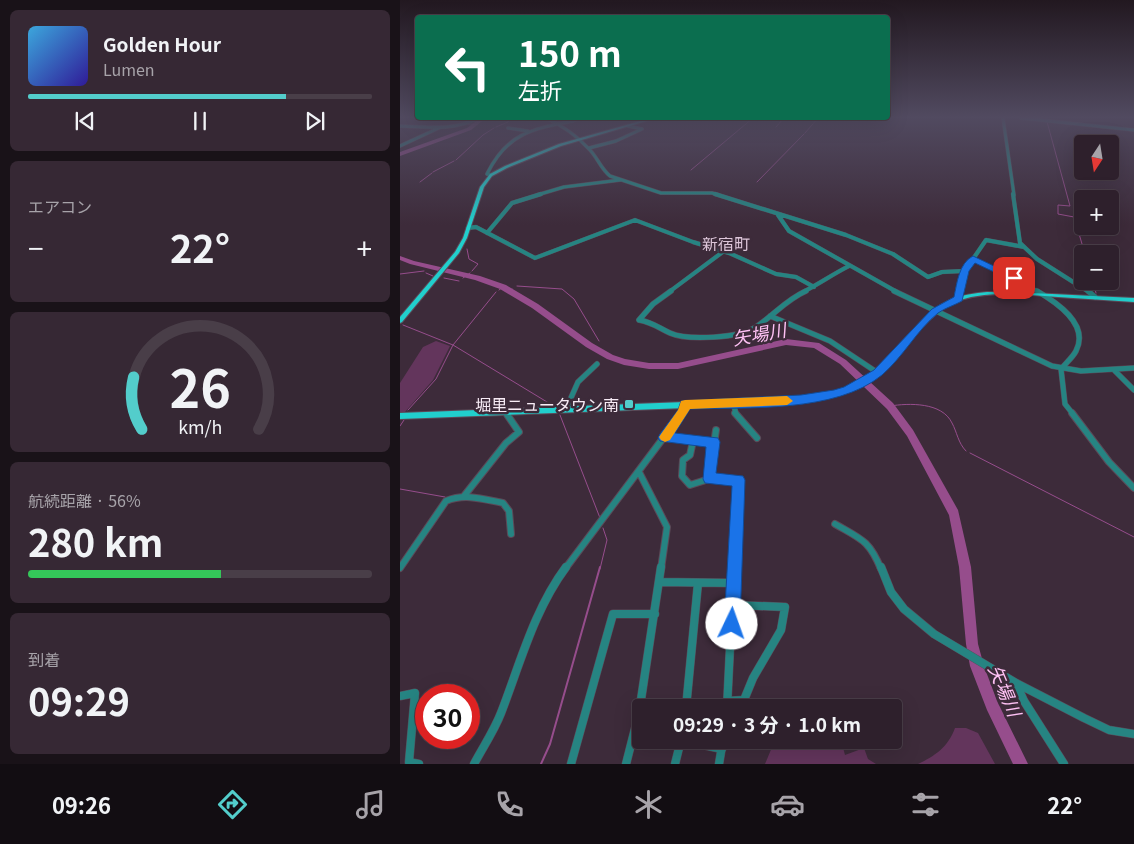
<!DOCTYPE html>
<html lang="ja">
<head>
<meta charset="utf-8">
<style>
	:root { --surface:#2e202c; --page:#362834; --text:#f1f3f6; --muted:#a7a3a9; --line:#493e48; --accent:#53cdcb }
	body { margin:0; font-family:Georgia,"Noto Sans JP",serif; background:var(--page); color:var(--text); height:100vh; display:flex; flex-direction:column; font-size:19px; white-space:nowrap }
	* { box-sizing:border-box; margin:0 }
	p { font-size:16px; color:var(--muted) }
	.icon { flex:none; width:28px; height:28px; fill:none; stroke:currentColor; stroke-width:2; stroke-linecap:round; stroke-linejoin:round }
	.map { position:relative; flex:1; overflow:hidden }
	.sheet { display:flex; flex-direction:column; gap:10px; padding:10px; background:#191218; width:400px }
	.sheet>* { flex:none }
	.hud { position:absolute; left:15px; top:15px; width:475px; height:105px; border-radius:5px; box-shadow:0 5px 20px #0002,0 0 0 1px var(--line); background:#0b6e4f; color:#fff; overflow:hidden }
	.needle { width:32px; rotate:192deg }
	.fabs { position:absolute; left:674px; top:135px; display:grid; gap:10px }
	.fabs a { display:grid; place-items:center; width:45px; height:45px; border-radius:5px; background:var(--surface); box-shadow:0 5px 20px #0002,0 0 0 1px var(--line); font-size:25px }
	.speed { position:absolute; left:15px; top:684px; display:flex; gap:10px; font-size:25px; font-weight:700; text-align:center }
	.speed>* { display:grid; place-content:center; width:65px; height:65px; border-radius:50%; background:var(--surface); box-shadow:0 5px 20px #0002,0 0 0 1px var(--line); line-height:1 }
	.speed .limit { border:8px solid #d22; background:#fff; color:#111 }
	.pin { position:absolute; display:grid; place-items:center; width:42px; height:42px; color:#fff; margin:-21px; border-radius:10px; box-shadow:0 2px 8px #0006 }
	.me { position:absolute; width:55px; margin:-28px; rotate:3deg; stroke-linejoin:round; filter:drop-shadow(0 0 4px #0008) }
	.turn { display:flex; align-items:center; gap:18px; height:105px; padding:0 20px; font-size:22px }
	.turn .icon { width:65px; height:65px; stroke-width:2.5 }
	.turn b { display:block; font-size:35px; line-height:42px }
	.big { font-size:38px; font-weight:700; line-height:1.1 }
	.sheet .card { flex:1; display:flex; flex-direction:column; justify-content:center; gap:8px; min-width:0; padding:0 18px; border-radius:8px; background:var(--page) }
	.sheet .dial { align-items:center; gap:0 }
	.dial svg { height:130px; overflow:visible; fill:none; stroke:var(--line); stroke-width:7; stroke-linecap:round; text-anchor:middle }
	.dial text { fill:var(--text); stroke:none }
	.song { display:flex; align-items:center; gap:15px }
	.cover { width:60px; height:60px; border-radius:8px; background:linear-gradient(135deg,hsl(200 70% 55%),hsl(250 70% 35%)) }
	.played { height:5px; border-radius:2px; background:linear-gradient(90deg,var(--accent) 75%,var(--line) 75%) }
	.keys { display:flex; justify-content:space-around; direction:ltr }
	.heat { display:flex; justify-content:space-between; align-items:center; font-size:28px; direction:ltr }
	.charge { height:8px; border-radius:4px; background:linear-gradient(90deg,#34c759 56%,var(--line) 0) }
	.trip { position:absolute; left:232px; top:699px; width:270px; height:50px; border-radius:5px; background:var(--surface); box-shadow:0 5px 20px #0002,0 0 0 1px var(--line); font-weight:700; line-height:50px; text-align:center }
	.dock { display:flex; height:80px; justify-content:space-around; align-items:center; background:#120d12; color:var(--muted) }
	.dock .icon { width:35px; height:35px }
	.dock .on { color:var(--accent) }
	.dock b { font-size:22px; color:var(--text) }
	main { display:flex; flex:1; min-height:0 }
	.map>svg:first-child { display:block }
	.green { fill:#63355c }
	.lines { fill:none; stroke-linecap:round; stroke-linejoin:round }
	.stream-far1 { stroke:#964d8c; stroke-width:1 }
	.stream { stroke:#964d8c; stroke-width:2 }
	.river { fill:#964d8c; fill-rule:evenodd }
	.minor-far4-casing { stroke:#5b4a58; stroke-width:4 }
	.minor-far3-casing { stroke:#5b4a58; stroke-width:4.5 }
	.minor-far2-casing { stroke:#5b4a58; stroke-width:6 }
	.minor-far1-casing { stroke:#5b4a58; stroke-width:8 }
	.minor-casing { stroke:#5b4a58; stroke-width:9 }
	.major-casing { stroke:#5b4a58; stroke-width:2 }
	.minor-far4 { stroke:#268482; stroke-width:3 }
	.minor-far3 { stroke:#268482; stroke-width:4 }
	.minor-far2 { stroke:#268482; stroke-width:5 }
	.minor-far1 { stroke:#268482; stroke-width:6 }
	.minor { stroke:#268482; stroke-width:8 }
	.major { fill:#21cfcd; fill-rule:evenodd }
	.route { fill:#1a73e8; stroke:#114b97 }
	.slow { fill:#f59e0b }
	.poi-dot { fill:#53cdcb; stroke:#3d2b3a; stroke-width:2 }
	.labels { text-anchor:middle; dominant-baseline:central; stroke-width:5; stroke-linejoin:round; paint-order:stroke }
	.far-quarter-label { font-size:16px; fill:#dcc5d8; stroke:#3d2b3a }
	.poi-label { font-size:16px; fill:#f7ebf5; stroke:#3d2b3a; text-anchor:end }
	.water-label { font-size:18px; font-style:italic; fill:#ffc2f5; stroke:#3d2b3a }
</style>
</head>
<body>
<main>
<section class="sheet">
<div class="card">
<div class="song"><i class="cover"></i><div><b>Golden Hour</b><p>Lumen</p></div></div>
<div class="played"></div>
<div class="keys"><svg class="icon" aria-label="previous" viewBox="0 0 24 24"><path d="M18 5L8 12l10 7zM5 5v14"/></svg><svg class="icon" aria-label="pause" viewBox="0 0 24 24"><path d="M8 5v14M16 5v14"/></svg><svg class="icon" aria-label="next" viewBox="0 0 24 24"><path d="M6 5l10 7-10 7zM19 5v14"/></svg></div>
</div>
<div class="card"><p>エアコン</p>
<div class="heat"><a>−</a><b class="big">22°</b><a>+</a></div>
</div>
<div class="card dial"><svg viewBox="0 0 100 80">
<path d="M14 69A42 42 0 1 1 86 69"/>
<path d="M14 69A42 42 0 0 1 9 37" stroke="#53cdcb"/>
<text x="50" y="56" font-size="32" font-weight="700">26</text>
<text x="50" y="72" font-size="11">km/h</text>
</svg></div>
<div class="card"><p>航続距離 · 56%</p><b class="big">280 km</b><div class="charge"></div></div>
<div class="card"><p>到着</p><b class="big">09:29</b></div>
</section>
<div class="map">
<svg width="734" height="764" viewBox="0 0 734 764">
	<rect width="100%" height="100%" fill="#3d2b3a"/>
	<path class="green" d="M 36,341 L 50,346 L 33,380 L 5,412 L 0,412 L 0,383 L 23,347 Z
		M 555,728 L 566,728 L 578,733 L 595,764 L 518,764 C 535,756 548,747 555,728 Z
		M 375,740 L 441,740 L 445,755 L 464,748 L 468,759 L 476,764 L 365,764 Z"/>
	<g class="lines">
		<path class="stream-far1" d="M 646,118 L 670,206 L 658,205 L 658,214 L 674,217 L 685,254
			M 68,124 L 76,124
			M 96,127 L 108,122 L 109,118
			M 376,127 L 384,118
			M 405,133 L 418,118
			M 56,160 L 83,135 L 94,128
			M 291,170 L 353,118
			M 33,172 L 54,161
			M 20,182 L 32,173
			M 357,182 L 404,134
			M 67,249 L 69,259 L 78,264 L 72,271
			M 26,273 L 33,276
			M 0,274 L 24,271
			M 44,278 L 59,281
			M 63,278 L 70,273
			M 693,281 L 696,293
			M 117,286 L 162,289 L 174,299 L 199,341
			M 99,290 L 103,287
			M 109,291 L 112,289
			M 3,325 L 53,345 L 152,405
			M 490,406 C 509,403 542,402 552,423 C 557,432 558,443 566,451
			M 8,410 L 36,379 L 53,345 L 96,292
			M 160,415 L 200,518
			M 0,426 L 4,420
			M 570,453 L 734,537
			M 0,489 L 45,497
			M 200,569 L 207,540 L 203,528"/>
		<path class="stream" d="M 141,764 L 150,744 L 200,567"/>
		<path class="river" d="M 80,118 L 86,118 L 71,130 L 0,156 L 0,152 L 67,128 Z
			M 0,256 L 14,261 L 80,276 L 106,285 L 138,304 L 192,343 L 213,355 L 225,359 L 249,363 L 278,363 L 386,339 L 419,343 L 446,360 L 493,403 L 513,430 L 558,510 L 571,567 L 578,644 L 584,666 L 597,701 L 628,764 L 613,764 L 587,710 L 570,666 L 566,644 L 559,567 L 549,515 L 507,436 L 487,409 L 440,364 L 414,348 L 386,345 L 278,369 L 249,369 L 224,365 L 207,359 L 186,347 L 132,308 L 100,289 L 75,280 L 10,264 L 0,260 Z"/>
		<g class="minor-far4-casing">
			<path id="minor-far4" d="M 146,118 C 161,125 177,136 188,148 C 197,156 200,168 210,176 L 261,193 L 312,193 L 319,195
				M 603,118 L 614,195
				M 621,118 L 734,130
				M 0,126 C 26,127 55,131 78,118
				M 108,128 L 128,131
				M 0,146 L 41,127
				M 189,148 L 216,141 L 242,129 L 228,126
				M 91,175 L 87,174 C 107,133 132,129 173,121 L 179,118
				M 137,195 L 164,187 L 220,180"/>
		</g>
		<g class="minor-far3-casing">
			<path id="minor-far3" d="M 315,194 L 446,235 L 493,254 L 528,277 L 542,272 L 564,271
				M 613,194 L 620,243 L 637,259 L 689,292
				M 378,215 L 389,231 L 497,292
				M 68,228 L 76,227 L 135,258 L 235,220 L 293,242 L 329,253 L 376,274 L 396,277 L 414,287
				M 87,233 L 112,203 L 141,194
				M 624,247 L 586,240 L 573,259 L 639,292
				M 269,292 L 324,251
				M 403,292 C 419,284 433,274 449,266
				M 560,292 L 564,271 L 573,259"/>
		</g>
		<g class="minor-far2-casing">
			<path id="minor-far2" d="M 271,291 L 253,304 L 239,320 C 252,322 259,328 270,333 C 288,341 340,338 356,327 C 374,315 387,299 406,291
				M 494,291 L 652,366 L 681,371 L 734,368
				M 637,291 C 656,302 690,324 676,351 C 673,357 666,363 661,369 L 665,404 L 673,414
				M 688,291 L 695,297
				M 559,299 L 561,291
				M 370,316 L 430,341 L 478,373
				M 715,371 L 734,390
				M 333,402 L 336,414
				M 166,409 L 178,382 L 197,364
				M 106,412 L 107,414
				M 281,414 L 285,405"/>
		</g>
		<g class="minor-far1-casing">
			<path id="minor-far1" d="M 335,413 L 357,438
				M 672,413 L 709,462 L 734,488
				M 316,430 L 309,479 L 339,480 L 334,569
				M 264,438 L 313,442
				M 293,441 L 290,455 L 283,460 L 282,476 L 290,485 L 309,479
				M 239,472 L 267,527 L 261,569
				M 64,496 L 106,443 L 119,432 L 106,413
				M 435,524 C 461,539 469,540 481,569
				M 0,568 L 46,501 C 65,493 83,499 103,503 L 109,511 L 111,534
				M 165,569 L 282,413"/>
		</g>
		<g class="minor-casing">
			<path id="minor" d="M 481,567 L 491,592 L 504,609 L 534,634 L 616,683 L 684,718 L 709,730 L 734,734
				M 260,582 L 333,583
				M 616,683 L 624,701 L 664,764
				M 0,696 L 15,693 L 9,762 L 19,764
				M 327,701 L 344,700 L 353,678 L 381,630 L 385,607 L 333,605
				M 286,708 L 298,583
				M 327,708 L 334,567
				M 280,740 L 322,749
				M 74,764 C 83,747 94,731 101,713 C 120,664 134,610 166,567
				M 171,764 L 213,614 L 255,614
				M 226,764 L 239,713 L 261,567
				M 275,764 L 281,740
				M 319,764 L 323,740"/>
		</g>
		<g class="major-casing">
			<path id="major" d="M 251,118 L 257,118 L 161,146 L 107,168 L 92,176 L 84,187 L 67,238 L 59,253 L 2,322 L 0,323 L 0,317 L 55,252 L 63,238 L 80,187 L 90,174 L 105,166 L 159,144 Z
				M 587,292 L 611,292 L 734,298 L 734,302 C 709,300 683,299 658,297 C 626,295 583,289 553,303 C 535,312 521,328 508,343 C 494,359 479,376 460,386 C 439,398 415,401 391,404 L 0,419 L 0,413 L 391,398 C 414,396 438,394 458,382 C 479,369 495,350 511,332 C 523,320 534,307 550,300 C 562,295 575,293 587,292 Z"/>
		</g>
		<use href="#minor-far4" class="minor-far4"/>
		<use href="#minor-far3" class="minor-far3"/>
		<use href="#minor-far2" class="minor-far2"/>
		<use href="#minor-far1" class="minor-far1"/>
		<use href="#minor" class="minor"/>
		<use href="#major" class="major"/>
	</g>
	<linearGradient id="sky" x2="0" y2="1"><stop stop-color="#221820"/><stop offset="0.52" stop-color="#514a60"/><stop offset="1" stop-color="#514a60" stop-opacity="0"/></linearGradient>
	<rect width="734" height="225" fill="url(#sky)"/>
	<path class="route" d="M 573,256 L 619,278 L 614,281 L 611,280 L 575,263 L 569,271 L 562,301 C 555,305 545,308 538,313 C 517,330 503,357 482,375 C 436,413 347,407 290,409 L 275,433 L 318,438 L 320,442 L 316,473 L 343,476 L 345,480 L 340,624 L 338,630 L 332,632 L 326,630 L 324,624 L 332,486 L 305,483 L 303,479 L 306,447 L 260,441 L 258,438 L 260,434 L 278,410 L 281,401 L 401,395 L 434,390 L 444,387 L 474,370 L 532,309 L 554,297 C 557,283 559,263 573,256 Z"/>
	<path class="slow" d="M 387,396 L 393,401 L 387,405 L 290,409 L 270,440 L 265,442 L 261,440 L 259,437 L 278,410 L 281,401 L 285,400 Z"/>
	<rect class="poi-dot" x="224" y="399" width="10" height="10" rx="2.5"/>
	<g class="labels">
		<g class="far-quarter-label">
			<text x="326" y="243">新宿町</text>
		</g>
		<g class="poi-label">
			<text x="219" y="404">堀里ニュータウン南</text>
		</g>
		<g class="water-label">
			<text transform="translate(359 333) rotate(-10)">矢場川</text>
			<text transform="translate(606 690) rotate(67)">矢場川</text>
		</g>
	</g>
</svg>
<div class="fabs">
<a><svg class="needle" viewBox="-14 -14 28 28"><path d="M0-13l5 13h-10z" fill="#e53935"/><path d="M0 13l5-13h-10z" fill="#a7a3a9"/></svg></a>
<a>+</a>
<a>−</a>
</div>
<div class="speed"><div class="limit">30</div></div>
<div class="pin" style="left:614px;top:278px;background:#d93025"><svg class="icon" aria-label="arrive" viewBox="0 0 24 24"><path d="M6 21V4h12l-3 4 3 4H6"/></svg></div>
<svg class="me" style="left:332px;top:624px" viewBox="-20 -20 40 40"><circle r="19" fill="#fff"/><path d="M0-13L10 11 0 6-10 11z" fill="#1a73e8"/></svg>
<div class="trip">09:29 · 3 分 · 1.0 km</div>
<div class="hud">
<div class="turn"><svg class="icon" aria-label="left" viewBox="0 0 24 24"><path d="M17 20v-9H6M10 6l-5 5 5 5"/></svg><div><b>150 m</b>左折</div></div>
</div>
</div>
</main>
<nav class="dock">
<b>09:26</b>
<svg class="icon on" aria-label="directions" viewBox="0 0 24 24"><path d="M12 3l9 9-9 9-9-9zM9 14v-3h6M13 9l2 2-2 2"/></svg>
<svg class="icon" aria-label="music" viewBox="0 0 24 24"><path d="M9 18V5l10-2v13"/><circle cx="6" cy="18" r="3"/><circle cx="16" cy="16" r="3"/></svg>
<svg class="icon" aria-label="phone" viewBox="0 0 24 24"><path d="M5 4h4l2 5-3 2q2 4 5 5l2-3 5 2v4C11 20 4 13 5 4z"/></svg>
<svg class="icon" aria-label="climate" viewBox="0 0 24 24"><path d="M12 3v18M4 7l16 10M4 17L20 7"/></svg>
<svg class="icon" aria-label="car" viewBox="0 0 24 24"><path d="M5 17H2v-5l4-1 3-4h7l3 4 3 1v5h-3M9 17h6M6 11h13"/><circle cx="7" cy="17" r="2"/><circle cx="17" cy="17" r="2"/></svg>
<svg class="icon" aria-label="filters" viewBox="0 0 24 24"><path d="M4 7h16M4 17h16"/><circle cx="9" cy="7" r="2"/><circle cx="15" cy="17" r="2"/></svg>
<b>22°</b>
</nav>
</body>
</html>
